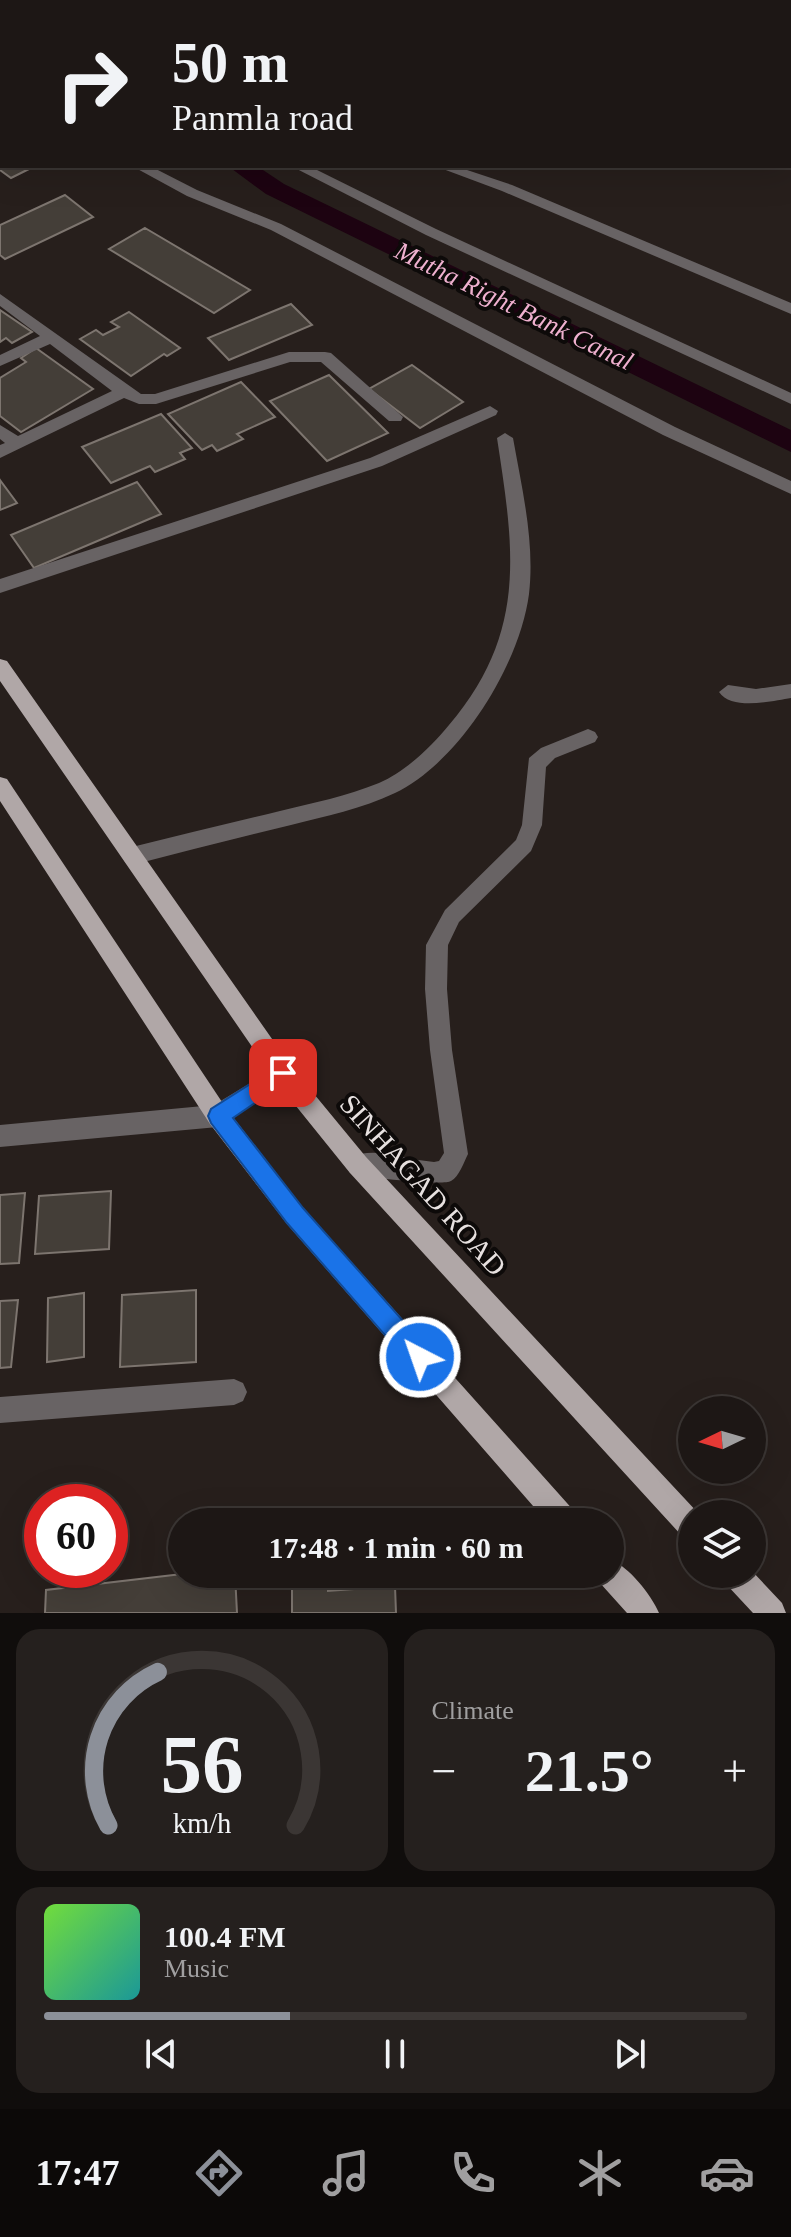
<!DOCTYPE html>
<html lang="en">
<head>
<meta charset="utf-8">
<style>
	:root { --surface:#1d1715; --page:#25201e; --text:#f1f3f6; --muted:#a09fa0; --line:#3b3634; --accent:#8c9099 }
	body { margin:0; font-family:Georgia,serif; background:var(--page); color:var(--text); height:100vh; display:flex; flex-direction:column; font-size:30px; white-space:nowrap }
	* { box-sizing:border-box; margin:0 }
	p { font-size:26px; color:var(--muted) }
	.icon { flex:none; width:44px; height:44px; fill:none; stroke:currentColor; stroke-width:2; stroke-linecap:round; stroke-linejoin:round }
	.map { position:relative; height:1613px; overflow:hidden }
	.side { display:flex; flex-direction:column; gap:16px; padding:16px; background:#100d0c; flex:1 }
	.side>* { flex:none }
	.hud { position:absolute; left:0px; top:0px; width:792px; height:168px; box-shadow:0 8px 32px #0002,0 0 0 2px var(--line); background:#1d1715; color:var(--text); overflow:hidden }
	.needle { width:52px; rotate:265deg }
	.buttons { position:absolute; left:678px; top:1396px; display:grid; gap:16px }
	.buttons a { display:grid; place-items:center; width:88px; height:88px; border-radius:50%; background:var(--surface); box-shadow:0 8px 32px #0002,0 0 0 2px var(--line); font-size:40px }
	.speed { position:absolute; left:24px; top:1484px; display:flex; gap:16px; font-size:40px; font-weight:700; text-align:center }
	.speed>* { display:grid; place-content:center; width:104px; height:104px; border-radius:50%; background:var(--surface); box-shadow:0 8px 32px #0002,0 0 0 2px var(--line); line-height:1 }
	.speed .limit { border:12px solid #d22; background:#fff; color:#111 }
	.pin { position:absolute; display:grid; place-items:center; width:68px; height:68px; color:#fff; margin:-34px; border-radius:16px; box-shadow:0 4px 12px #0006 }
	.me { position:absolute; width:88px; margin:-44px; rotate:319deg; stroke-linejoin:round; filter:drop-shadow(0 0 6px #0008) }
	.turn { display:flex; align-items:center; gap:28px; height:168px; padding:0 40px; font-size:36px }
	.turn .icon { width:104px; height:104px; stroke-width:2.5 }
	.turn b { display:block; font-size:56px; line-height:68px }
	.big { font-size:60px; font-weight:800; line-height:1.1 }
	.side .card { flex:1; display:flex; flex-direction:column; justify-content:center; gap:12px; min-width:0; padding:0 28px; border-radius:24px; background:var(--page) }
	.side .dial { align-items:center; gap:0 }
	.dial svg { height:208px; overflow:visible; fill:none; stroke:var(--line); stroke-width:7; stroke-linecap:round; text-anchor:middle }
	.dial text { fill:var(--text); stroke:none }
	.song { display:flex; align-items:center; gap:24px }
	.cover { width:96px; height:96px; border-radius:12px; background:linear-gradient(135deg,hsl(100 70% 55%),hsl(180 70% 35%)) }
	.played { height:8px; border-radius:4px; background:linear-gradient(90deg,var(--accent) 35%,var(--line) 35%) }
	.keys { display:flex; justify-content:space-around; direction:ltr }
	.heat { display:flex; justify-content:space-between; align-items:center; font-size:44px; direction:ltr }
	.side .tiles { flex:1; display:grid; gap:16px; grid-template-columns:1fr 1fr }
	.card:last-child { grid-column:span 2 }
	.trip { position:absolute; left:168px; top:1508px; width:456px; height:80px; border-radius:40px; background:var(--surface); box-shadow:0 8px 32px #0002,0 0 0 2px var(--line); font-weight:800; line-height:80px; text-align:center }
	.tabs { display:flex; height:128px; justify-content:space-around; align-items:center; background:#0c0908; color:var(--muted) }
	.tabs .icon { width:56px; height:56px }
	.tabs .on { color:var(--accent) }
	.tabs b { font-size:36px; color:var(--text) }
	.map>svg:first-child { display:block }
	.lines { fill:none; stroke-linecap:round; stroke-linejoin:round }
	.canal { fill:#1d0311; fill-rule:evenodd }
	.building { fill:#443e38; stroke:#7d756f; stroke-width:2 }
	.minor { fill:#686364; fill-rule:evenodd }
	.major { fill:#b0a7a7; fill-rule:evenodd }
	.route { fill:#1a73e8; stroke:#114b97; stroke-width:2 }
	.labels { text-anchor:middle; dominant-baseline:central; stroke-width:8; stroke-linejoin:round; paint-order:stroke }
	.far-water-label { font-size:26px; font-style:italic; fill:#efb0cf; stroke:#0d0a09 }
	.street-label { font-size:28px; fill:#e7e1e0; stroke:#0d0a09 }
</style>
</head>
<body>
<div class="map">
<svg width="791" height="1613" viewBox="0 0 791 1613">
	<rect width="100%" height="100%" fill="#271f1c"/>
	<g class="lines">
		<path class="canal" d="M 5,0 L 28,0 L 29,2 L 7,2 Z
			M 228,166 L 257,166 L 284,184 L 791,430 L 791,452 L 266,194 Z"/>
	</g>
	<path class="building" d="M 2,145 L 2,166 L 35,166 L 11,178 L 0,170 Z
		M 65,195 L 93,217 L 5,259 L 0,255 L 0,225 Z
		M 145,228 L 250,290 L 214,313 L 109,249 Z
		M 291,304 L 312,325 L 229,360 L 208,338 Z
		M 0,310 L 32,332 L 12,343 L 6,338 L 0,342 Z
		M 129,312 L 180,348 L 167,356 L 164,354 L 131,376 L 80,339 L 96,330 L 103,335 L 119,327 L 111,322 Z
		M 36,348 L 93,389 L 21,432 L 0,416 L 0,378 L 26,362 L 21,358 Z
		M 412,365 L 463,402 L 420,428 L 369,389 Z
		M 329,375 L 388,433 L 327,461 L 270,401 Z
		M 241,382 L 275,417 L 237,434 L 243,439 L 217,451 L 212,445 L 202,450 L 168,414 Z
		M 161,414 L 192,448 L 180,453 L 185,459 L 155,472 L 150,466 L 111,483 L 82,447 Z
		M 0,480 L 17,503 L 0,510 Z
		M 137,482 L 161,514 L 34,568 L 11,535 Z
		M 111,1191 L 109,1249 L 35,1254 L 39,1196 Z
		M 25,1193 L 19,1263 L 0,1264 L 0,1195 Z
		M 196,1290 L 196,1362 L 120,1367 L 122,1295 Z
		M 84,1293 L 84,1357 L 47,1362 L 48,1298 Z
		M 18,1300 L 11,1367 L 0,1368 L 0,1301 Z
		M 182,1574 L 235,1574 L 237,1613 L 45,1613 L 46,1590 Z
		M 328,1578 L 328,1591 L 395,1586 L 396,1613 L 292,1613 L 292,1581 Z"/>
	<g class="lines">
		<path class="minor" d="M 39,0 L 53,0 L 54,2 L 40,2 Z
			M 108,0 L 123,0 L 124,2 L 109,2 Z
			M 0,55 L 2,56 L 2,66 L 0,65 Z
			M 132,166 L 150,166 L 197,190 L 281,224 L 675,427 L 791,481 L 791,494 L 663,435 L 271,230 L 187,196 Z
			M 291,166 L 309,166 L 436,229 L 791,393 L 791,404 L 426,235 Z
			M 435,166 L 455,166 L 512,185 L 791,303 L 791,314 L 502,191 Z
			M 0,294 L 141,394 L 155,394 L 289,352 L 325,352 L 331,353 L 403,417 L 401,421 L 389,421 L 321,362 L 290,362 L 156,404 L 139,404 L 124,398 L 0,458 L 0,445 L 5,443 L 0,439 L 0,425 L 18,436 L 112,391 L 50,344 L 0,366 L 0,355 L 40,336 L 0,306 Z
			M 490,406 L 498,411 L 496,415 L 382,466 L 0,593 L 0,579 L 370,458 Z
			M 505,433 L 513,438 C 522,489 535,542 529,594 C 520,664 460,762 395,793 C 362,809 325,816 291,825 C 238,838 185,851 132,865 L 125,862 L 122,856 L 125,850 L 132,847 C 181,835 230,823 280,811 C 313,803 347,796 379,783 C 405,772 432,746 449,725 C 528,632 514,549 497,438 Z
			M 791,684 L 791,698 C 772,701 732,711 719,692 L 728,685 L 756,689 Z
			M 588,729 L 595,732 L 598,737 L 595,742 L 555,758 L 546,767 L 542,825 L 531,851 L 459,922 L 448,945 L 447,989 L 452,1050 L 468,1154 C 464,1162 459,1177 451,1181 C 443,1186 359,1177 350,1173 L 346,1165 L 350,1157 C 377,1146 406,1160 434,1162 L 439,1161 L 444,1153 L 430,1050 L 425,989 L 426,945 L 445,910 L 516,840 L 522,825 L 529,758 L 541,748 Z
			M 283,1063 L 291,1066 L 294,1073 L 291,1080 L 218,1127 L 0,1147 L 0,1125 L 214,1105 Z
			M 234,1379 L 243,1383 L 247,1392 L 243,1401 L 234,1405 L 0,1423 L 0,1397 Z"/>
		<path class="major" d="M 0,659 L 7,661 L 291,1066 L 366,1157 L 699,1514 L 692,1514 L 692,1540 L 682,1536 L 350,1173 L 275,1080 L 0,681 Z
			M 0,777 L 7,779 L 226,1108 L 303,1208 L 575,1512 L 579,1522 L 547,1522 L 287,1224 L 210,1124 L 0,801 Z
			M 610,1559 C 629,1567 651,1594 659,1613 L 627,1613 L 600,1583 L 597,1574 L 610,1574 Z
			M 752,1571 L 782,1603 L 786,1613 L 753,1613 L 726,1584 L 722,1574 L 752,1574 Z"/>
	</g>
	<path class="route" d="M 283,1063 L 290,1066 L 293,1073 L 290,1079 L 233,1118 L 303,1208 L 428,1349 L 431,1357 L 428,1365 L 420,1369 L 411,1365 L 287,1223 L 211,1123 L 208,1116 L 211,1109 Z"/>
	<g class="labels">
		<g class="far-water-label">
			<text transform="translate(514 306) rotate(26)">Mutha Right Bank Canal</text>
		</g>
		<g class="street-label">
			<text transform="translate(423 1185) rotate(48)">SINHAGAD ROAD</text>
		</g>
	</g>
</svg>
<div class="buttons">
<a><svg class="needle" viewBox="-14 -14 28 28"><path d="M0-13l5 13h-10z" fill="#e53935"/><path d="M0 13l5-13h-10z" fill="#a09fa0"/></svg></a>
<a><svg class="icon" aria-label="layers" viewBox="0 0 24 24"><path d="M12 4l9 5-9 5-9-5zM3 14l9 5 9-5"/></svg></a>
</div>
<div class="speed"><div class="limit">60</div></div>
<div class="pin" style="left:283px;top:1073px;background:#d93025"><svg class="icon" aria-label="arrive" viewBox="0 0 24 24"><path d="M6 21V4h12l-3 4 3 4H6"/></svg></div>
<svg class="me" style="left:420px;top:1357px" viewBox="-20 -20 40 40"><circle r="17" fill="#1a73e8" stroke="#fff" stroke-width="3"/><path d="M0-11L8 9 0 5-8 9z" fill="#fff"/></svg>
<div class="trip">17:48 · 1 min · 60 m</div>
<div class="hud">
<div class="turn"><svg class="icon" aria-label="right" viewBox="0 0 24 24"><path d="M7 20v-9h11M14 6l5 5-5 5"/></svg><div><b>50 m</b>Panmla road</div></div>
</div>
</div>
<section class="side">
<div class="tiles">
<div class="card dial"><svg viewBox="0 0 100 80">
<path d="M14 69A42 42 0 1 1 86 69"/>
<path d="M14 69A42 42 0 0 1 33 10" stroke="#8c9099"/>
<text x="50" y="56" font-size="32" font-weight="700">56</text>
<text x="50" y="72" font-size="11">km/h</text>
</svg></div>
<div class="card"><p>Climate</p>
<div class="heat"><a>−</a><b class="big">21.5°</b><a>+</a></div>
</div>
<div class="card">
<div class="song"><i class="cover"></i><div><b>100.4 FM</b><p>Music</p></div></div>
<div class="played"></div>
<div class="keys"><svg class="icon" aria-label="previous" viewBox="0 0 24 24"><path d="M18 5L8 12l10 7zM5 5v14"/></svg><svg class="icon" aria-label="pause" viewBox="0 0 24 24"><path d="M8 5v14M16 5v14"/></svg><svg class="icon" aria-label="next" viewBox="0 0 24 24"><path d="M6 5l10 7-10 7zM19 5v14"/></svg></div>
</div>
</div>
</section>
<nav class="tabs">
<b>17:47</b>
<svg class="icon on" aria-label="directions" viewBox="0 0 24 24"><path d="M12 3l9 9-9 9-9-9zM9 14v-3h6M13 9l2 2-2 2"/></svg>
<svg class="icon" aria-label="music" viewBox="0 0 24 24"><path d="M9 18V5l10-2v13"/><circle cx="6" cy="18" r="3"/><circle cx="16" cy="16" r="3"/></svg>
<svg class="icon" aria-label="phone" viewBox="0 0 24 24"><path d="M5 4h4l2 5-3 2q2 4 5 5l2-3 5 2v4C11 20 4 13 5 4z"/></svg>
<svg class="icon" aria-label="climate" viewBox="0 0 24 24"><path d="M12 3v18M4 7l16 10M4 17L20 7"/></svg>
<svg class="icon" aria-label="car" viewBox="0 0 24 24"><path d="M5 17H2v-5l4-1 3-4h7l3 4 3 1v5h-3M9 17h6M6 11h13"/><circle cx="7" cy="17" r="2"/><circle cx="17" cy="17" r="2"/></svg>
</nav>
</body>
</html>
